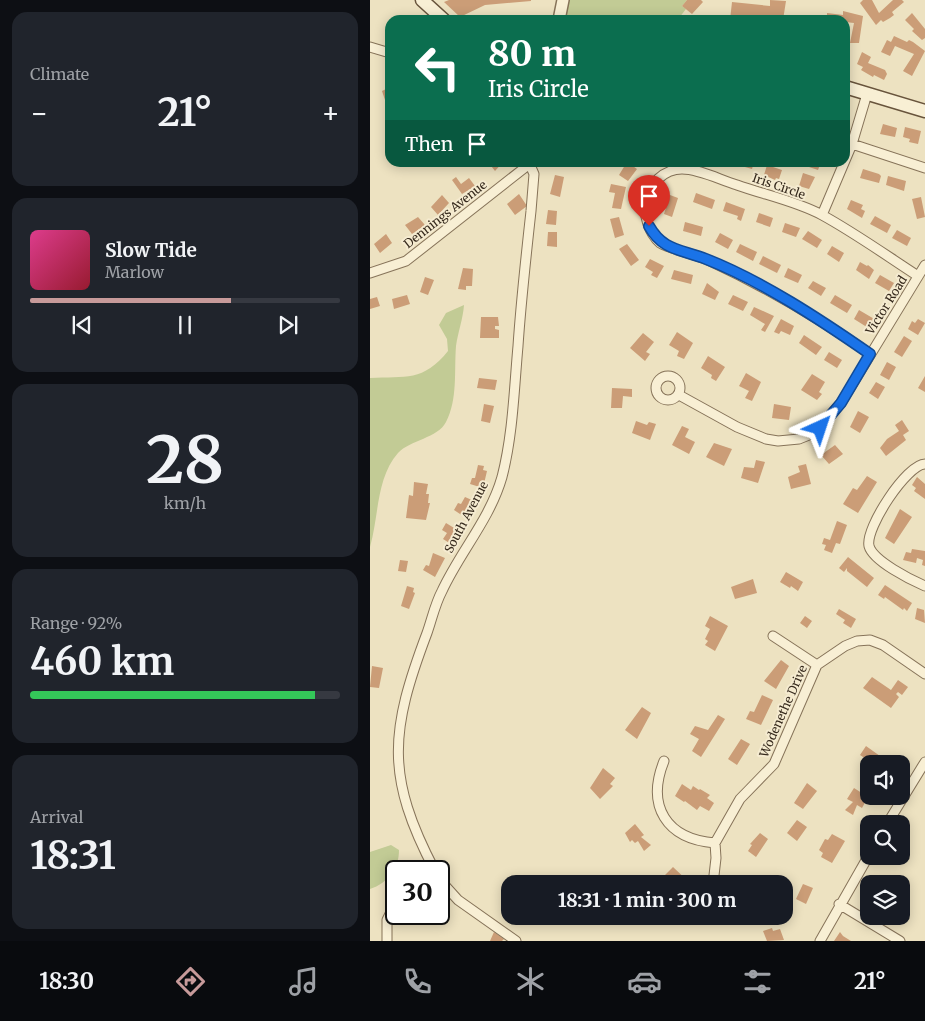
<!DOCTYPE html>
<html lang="en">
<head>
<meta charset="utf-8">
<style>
	:root { --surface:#171b24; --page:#20242c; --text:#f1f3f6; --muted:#9ea1a6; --line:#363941; --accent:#c79a9a }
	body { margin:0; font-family:Merriweather,serif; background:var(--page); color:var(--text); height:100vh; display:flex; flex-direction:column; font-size:19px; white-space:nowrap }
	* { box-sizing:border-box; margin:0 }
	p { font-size:16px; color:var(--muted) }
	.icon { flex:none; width:28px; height:28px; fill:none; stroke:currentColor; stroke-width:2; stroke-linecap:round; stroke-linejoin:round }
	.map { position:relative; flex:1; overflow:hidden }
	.details { display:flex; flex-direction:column; gap:12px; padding:12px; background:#0d0f14; width:370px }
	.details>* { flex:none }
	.hud { position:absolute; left:15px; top:15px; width:465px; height:152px; border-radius:15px; box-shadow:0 2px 12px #0003; background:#0b6e4f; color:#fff; overflow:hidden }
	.buttons { position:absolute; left:490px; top:755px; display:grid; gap:10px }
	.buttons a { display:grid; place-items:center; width:50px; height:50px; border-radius:10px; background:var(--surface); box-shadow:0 2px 12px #0003; font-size:25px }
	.speed { position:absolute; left:15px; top:860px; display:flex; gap:10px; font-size:25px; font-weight:700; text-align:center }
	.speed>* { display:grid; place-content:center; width:65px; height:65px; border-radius:50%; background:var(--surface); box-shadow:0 2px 12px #0003; line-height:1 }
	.speed .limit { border:2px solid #111; border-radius:8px; background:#fff; color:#111 }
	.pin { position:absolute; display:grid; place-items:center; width:42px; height:42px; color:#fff; margin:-51px -21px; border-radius:50% 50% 50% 0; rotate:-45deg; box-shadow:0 0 5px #0007 }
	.pin .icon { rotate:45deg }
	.me { position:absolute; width:55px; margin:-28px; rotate:42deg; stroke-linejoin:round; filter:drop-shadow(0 0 4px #0008) }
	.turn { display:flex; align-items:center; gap:18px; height:105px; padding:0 20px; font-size:22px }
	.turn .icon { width:65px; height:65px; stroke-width:2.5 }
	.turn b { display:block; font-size:35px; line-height:42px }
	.then { display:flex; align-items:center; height:48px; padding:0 20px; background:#0003; gap:10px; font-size:19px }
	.big { font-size:38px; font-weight:700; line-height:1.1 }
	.details .card { flex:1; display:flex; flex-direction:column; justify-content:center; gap:8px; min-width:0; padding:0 18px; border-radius:15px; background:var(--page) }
	.details .dial { align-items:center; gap:0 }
	.dial b { font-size:65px; line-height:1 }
	.song { display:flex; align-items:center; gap:15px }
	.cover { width:60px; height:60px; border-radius:8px; background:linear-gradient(135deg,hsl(330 70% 55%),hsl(350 70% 35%)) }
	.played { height:5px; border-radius:2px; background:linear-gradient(90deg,var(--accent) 65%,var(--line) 65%) }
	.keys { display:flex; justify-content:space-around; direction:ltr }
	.heat { display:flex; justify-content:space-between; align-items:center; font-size:28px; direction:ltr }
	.charge { height:8px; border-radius:4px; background:linear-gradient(90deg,#34c759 92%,var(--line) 0) }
	.trip { position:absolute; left:131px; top:875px; width:292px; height:50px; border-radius:15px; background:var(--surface); box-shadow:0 2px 12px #0003; font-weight:700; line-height:50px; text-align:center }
	.menu { display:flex; height:80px; justify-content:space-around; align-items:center; background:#090b0e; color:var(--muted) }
	.menu .icon { width:35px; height:35px }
	.menu .current { color:var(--accent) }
	.menu b { font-size:22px; color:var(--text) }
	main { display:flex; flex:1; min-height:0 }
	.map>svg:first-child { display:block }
	.green { fill:#c2cb95 }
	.building { fill:#cb9d77 }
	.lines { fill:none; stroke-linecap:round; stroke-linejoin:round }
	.minor-casing { stroke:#867359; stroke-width:11 }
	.tertiary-casing { stroke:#867359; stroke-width:14 }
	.secondary-casing { stroke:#68543c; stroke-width:15 }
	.minor { stroke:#f8efd4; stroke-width:9 }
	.tertiary { stroke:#f8efd4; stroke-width:11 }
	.secondary { stroke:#f8efd4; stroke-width:12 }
	.route-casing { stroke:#114b97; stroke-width:12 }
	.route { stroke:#1a73e8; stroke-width:9 }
	.labels { text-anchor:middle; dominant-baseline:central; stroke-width:4; stroke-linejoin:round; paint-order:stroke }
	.street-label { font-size:12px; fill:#362a1d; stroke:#f5ebd0 }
</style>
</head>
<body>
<main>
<section class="details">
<div class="card"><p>Climate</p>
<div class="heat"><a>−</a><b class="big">21°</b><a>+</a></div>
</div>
<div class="card">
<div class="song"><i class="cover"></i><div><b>Slow Tide</b><p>Marlow</p></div></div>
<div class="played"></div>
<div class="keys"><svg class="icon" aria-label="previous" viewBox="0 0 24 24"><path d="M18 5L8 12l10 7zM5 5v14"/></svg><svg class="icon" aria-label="pause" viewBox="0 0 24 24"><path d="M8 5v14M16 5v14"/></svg><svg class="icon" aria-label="next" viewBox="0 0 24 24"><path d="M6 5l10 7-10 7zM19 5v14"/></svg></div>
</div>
<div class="card dial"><b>28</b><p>km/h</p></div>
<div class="card"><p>Range · 92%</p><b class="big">460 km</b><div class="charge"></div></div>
<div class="card"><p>Arrival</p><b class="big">18:31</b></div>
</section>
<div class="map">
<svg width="555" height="941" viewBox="0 0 555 941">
	<rect width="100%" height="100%" fill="#ede2c1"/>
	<path class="green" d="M 198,0 L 317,0 L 312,6 L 316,9 L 309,18 L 311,20 L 194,20 Z
		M 94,305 C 93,319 88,332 86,346 C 84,371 88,399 76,422 C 68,438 40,440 28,453 C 6,478 9,516 0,547 L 0,378 C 36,376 53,382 78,351 L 77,339 L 69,325 L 76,313 Z
		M 21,845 L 29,850 C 29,869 18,883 0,889 L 0,852 Z"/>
	<path class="building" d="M 79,0 L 161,0 L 161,1 L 115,5 L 90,17 L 74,2 Z
		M 317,0 L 331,0 L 333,2 L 322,14 L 312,6 Z
		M 400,0 L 416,1 L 413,20 L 360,20 L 362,2 L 400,6 Z
		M 493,0 L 502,0 L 509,13 L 523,0 L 532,0 L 534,2 L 522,12 L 524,15 L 520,18 L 513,22 L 511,20 L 506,25 L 490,3 Z
		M 473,11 L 493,16 L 489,43 L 480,43 L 484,23 L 475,22 L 475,20 L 457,20 L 457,13 L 473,15 Z
		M 542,13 L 555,29 L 555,38 L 552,40 L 542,31 L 544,29 L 535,20 Z
		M 524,36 L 537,42 L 539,40 L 543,42 L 555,51 L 542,76 L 533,71 L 544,54 L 525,46 L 520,56 L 511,52 L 517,40 L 521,42 Z
		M 492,52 L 501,57 L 498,63 L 515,70 L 517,74 L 514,80 L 504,75 L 503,77 L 491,70 L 493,67 L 487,64 Z
		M 20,87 L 20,104 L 17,106 L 12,91 Z
		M 513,124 L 527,128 L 525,137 L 510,134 Z
		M 535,127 L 551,131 L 548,144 L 539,142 L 540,139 L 533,137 Z
		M 118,162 L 133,162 L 125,171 Z
		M 257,162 L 267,169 L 258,181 L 249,175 Z
		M 369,162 L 384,162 L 382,169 L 368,165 Z
		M 440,162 L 451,162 L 448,170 L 439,167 Z
		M 397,165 L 412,170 L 409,179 L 406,178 L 405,180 L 394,175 Z
		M 493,169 L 509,174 L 511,176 L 509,183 L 490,178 Z
		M 433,173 L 445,177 L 439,189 L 429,186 Z
		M 185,175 L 194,177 L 190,197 L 180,194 Z
		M 518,176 L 536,181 L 534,191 L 516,185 Z
		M 86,177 L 91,184 L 99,178 L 105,186 L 92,194 L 82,180 Z
		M 241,184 L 256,187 L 251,209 L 242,208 L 245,193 L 239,192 Z
		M 326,193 L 345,200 L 342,209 L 323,202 Z
		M 149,194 L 157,206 L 145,215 L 137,204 Z
		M 72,195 L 79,203 L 68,215 L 61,207 Z
		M 300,195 L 308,198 L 302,217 L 294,214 Z
		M 551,197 L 555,217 L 547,219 L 542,199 Z
		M 481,200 L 493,205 L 491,209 L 495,211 L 492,218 L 477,209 Z
		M 356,202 L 375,209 L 371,221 L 367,219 L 368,216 L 353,211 Z
		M 178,210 L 187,211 L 186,225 L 176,224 Z
		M 389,213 L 403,218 L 400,227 L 386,222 Z
		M 505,216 L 521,225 L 517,233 L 500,224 Z
		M 48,217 L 55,225 L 42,234 L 35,225 Z
		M 249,217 L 254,235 L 245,238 L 240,219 Z
		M 315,222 L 333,227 L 331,236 L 313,231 Z
		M 415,223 L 430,228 L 426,237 L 412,232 Z
		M 527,230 L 541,238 L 537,246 L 522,238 Z
		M 438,231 L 452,240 L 447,248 L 432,239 Z
		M 178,232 L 187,232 L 187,247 L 177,246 Z
		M 350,233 L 363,240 L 358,249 L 345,242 Z
		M 16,234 L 22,243 L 10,253 L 4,244 Z
		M 257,244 L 269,260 L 261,266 L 249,249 Z
		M 370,244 L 387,252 L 383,261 L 366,252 Z
		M 462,246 L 474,253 L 469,262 L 457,254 Z
		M 393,256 L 411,265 L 407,273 L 389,264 Z
		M 280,259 L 294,266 L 287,278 L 281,275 L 283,272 L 275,267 Z
		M 490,262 L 497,266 L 498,265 L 504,270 L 499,279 L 486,270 Z
		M 93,268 L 103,269 L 102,286 L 96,286 L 96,290 L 88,289 Z
		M 418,268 L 432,275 L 428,283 L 414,277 Z
		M 304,270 L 323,275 L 321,284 L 301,279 Z
		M 510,275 L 524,283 L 519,291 L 505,283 Z
		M 55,277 L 64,280 L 58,295 L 50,292 Z
		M 443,281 L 456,288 L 451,296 L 438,288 Z
		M 337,283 L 349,292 L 345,300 L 332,294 Z
		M 37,295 L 40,304 L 24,309 L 22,299 Z
		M 363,295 L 378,302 L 373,311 L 358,304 Z
		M 465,295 L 482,305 L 477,313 L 460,303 Z
		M 7,297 L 10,306 L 0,309 L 0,299 Z
		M 384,307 L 404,316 L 395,332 L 391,330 L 395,324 L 380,315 Z
		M 489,310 L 506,320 L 500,329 L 484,319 Z
		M 111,317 L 128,317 L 129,326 L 125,326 L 125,329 L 129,330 L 129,338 L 110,338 Z
		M 411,319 L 424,326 L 420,335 L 411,331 L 409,334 L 404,332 Z
		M 548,319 L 555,323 L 548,335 L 538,329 L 542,321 L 545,323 Z
		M 307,332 L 323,343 L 314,359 L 307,356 L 309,351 L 299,345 Z
		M 273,333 L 284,342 L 276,352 L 280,354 L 275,361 L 260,348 Z
		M 434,335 L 452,347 L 446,355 L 429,343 Z
		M 534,336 L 542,341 L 532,357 L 524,352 Z
		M 459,352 L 472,360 L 467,368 L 454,360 Z
		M 338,356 L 355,367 L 346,381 L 341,378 L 342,375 L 331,368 Z
		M 517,362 L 526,367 L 519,380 L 510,375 Z
		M 376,373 L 391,382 L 382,401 L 375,398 L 379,391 L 369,386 Z
		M 442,374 L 455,382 L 449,392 L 452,394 L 447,400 L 431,390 Z
		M 555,376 L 555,392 L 548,388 Z
		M 109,378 L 127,380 L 125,390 L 107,388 Z
		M 506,382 L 515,387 L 508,399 L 499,393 Z
		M 242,388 L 262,389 L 262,397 L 253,396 L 252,408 L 241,408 Z
		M 114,404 L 124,406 L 120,423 L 111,421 Z
		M 404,404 L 421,407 L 419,420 L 402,418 Z
		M 488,411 L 499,417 L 490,433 L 480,427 Z
		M 532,420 L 539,431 L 533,435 L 536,440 L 516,456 L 510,448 L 517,439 L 529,431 L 525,425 Z
		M 266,421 L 277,425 L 279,422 L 286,424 L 280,440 L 262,433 Z
		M 312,426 L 319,429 L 315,437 L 325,442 L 319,454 L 302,445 Z
		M 344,443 L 362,449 L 354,466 L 336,457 Z
		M 465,445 L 473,454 L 459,464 L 451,455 Z
		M 386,460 L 395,462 L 388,483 L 371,478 L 374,467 L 384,468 Z
		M 436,464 L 441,484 L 421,489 L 418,477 L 430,472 L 428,466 Z
		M 108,465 L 114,466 L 113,470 L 117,471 L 113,488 L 100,484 L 102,478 L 105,478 Z
		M 497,476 L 507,482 L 488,513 L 473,504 L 483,488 L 487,490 Z
		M 547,477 L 555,484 L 555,499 L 544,491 L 546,488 L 542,485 Z
		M 44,482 L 58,484 L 56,494 L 59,494 L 58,503 L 60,503 L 56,520 L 36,518 L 39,495 L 43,496 Z
		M 95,497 L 104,501 L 96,518 L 84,510 L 88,503 L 91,504 Z
		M 530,509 L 542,517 L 524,544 L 515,538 Z
		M 467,521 L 477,525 L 470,544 L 466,543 L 462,553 L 454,550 L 456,545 L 452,544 L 454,538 L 460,540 Z
		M 76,523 L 89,531 L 81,544 L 73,539 L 77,533 L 72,530 Z
		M 542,549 L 555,551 L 555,566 L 552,565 L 553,560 L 547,558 L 546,563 L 533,560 L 536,552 L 541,553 Z
		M 63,553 L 75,558 L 65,577 L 53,570 L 56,565 L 59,566 Z
		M 478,557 L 504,578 L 497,587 L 477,571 L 477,568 L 474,572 L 469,568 Z
		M 30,560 L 38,561 L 36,572 L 28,571 Z
		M 416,572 L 433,582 L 428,591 L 421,586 L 420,588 L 410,582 Z
		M 383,579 L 387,593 L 365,599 L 361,587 Z
		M 515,585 L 542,603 L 537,611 L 534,608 L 533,610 L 515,597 L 514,599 L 508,595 Z
		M 37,586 L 44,588 L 43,592 L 45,593 L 39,609 L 31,606 Z
		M 547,608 L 554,610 L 555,623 L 545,619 Z
		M 469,609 L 486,619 L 481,628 L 473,623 L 475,620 L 466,614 Z
		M 340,616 L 358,626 L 345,651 L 335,645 L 338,641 L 335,639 L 340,629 L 335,626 Z
		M 435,616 L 442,621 L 437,628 L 430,623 Z
		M 411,660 L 419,666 L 406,689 L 394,681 Z
		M 2,666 L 13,668 L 9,688 L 0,687 Z
		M 502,677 L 521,690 L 528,680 L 538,687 L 532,695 L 528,692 L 526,694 L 529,697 L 521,708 L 493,688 Z
		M 392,695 L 403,700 L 391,725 L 376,719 L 380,711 L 384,712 Z
		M 272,707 L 281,713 L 267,739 L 255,730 Z
		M 348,715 L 355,719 L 331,757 L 322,751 L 329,739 L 320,734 L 325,726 L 338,730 Z
		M 371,739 L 380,744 L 367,765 L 358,759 Z
		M 496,746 L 510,756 L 504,764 L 499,764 L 498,768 L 492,764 L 496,759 L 490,755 Z
		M 233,768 L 245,778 L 240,784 L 243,786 L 230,799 L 220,788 Z
		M 437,783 L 447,791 L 433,809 L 424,803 Z
		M 312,784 L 321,790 L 323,786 L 329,790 L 330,789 L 340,795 L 337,798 L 344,803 L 339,811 L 330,806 L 327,810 L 315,801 L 314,802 L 305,796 Z
		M 484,788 L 498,797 L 492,808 L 487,805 L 483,815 L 475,810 L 483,802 L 477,799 Z
		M 427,820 L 437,827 L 427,841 L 417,833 Z
		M 265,824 L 274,835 L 271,837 L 281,845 L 274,851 L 268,841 L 265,843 L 262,840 L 260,842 L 255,833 Z
		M 390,833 L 398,839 L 386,857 L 378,851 L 382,845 L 380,844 Z
		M 462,834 L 475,841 L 462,863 L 451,857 L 453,853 L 449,850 L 455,839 L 458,840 Z
		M 303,867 L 321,884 L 298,884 L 292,878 Z
		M 433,884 L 443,888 L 436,904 L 426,899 Z
		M 402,928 L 403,931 L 410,929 L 414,940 L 397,941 L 393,931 Z
		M 124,932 L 134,939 L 132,941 L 120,941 Z
		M 470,932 L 473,936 L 481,941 L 464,941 Z"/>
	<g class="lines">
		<g class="minor-casing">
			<path id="minor" d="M 0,47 L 20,53
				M 482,144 L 555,168
				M 452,215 L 482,144 L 497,94
				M 0,273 L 36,261 L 162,162
				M 500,354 C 450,319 396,287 340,261 C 328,255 299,249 290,243 C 279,233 273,215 276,201 C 279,184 294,169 312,169 C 330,169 350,180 367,185 C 395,195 426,201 452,215 C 485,233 517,256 548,276
				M286 388a12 12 0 1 1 24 0a12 12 0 1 1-24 0Z
				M 309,395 L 367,427 L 396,439 L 408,441 L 429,439 L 444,433 L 471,403 L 555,265
				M 555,464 C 537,464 495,528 499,546 C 503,561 541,580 555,586
				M 403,636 L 447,665
				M 294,761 C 276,806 296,839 345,843 L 370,799 L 404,764 L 447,665 L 475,646 L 487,641 L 500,640 L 513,645 L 555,674
				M 517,824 L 555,762
				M 65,871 C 15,776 20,731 57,633 C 62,619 65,604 72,591 C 90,552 120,519 132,477 C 143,434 144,390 148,346 C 151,301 156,256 161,211 L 164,174 L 160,165
				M 69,879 L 88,900 L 146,941
				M 343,884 L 346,858 L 345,843
				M 469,904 L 530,941
				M 17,941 L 17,920 L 26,902
				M 450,941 L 499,855"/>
		</g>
		<g class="tertiary-casing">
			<path id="tertiary" d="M 189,20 L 193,0"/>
		</g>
		<g class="secondary-casing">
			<path id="secondary" d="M 52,0 L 74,20
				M 475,87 L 555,111"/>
		</g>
		<use href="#minor" class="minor"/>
		<use href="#tertiary" class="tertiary"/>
		<use href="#secondary" class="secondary"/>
	</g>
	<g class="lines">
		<g class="route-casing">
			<path id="route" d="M 279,226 C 293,251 311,249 336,259 C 392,281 451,320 500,354 L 471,403 L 450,428"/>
		</g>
		<use href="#route" class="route"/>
	</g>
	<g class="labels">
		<g class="street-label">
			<text transform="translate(409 186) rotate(19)">Iris Circle</text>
			<text transform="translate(75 214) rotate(-38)">Dennings Avenue</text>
			<text transform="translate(516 305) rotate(-58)">Victor Road</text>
			<text transform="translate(96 517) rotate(-62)">South Avenue</text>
			<text transform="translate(413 711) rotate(-66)">Wodenethe Drive</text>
		</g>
	</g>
</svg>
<div class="buttons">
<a><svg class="icon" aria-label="sound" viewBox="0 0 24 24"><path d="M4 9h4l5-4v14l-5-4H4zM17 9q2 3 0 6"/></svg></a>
<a><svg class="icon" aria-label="search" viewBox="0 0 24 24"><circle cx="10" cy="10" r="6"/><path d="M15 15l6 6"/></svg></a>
<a><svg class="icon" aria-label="layers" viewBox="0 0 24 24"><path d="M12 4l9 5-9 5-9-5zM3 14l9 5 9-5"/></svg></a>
</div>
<div class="speed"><div class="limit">30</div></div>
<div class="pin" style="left:279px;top:226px;background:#d93025"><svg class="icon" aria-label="arrive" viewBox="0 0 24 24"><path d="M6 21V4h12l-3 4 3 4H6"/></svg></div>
<svg class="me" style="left:450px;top:428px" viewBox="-20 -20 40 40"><path d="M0-17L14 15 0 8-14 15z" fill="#1a73e8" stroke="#fff" stroke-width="4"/></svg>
<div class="trip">18:31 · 1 min · 300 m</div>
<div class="hud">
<div class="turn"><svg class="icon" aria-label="left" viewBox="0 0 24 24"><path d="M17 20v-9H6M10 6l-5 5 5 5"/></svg><div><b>80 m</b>Iris Circle</div></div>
<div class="then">Then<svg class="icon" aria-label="arrive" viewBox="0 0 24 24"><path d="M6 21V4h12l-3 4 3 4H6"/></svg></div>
</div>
</div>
</main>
<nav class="menu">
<b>18:30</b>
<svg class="icon current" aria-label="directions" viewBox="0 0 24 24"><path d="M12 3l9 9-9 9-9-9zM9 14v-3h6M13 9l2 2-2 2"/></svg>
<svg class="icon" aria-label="music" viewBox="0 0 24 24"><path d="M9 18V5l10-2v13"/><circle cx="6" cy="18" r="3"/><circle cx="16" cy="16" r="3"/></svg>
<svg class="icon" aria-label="phone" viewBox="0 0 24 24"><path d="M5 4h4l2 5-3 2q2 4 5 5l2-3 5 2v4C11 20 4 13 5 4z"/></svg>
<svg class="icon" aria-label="climate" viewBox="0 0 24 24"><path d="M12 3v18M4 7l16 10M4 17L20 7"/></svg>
<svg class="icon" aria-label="car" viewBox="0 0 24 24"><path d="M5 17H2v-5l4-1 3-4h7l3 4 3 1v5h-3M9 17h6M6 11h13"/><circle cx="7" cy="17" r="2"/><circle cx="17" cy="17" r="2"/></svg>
<svg class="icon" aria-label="filters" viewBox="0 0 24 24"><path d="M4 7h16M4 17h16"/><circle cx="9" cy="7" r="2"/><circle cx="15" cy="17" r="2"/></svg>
<b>21°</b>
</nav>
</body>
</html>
